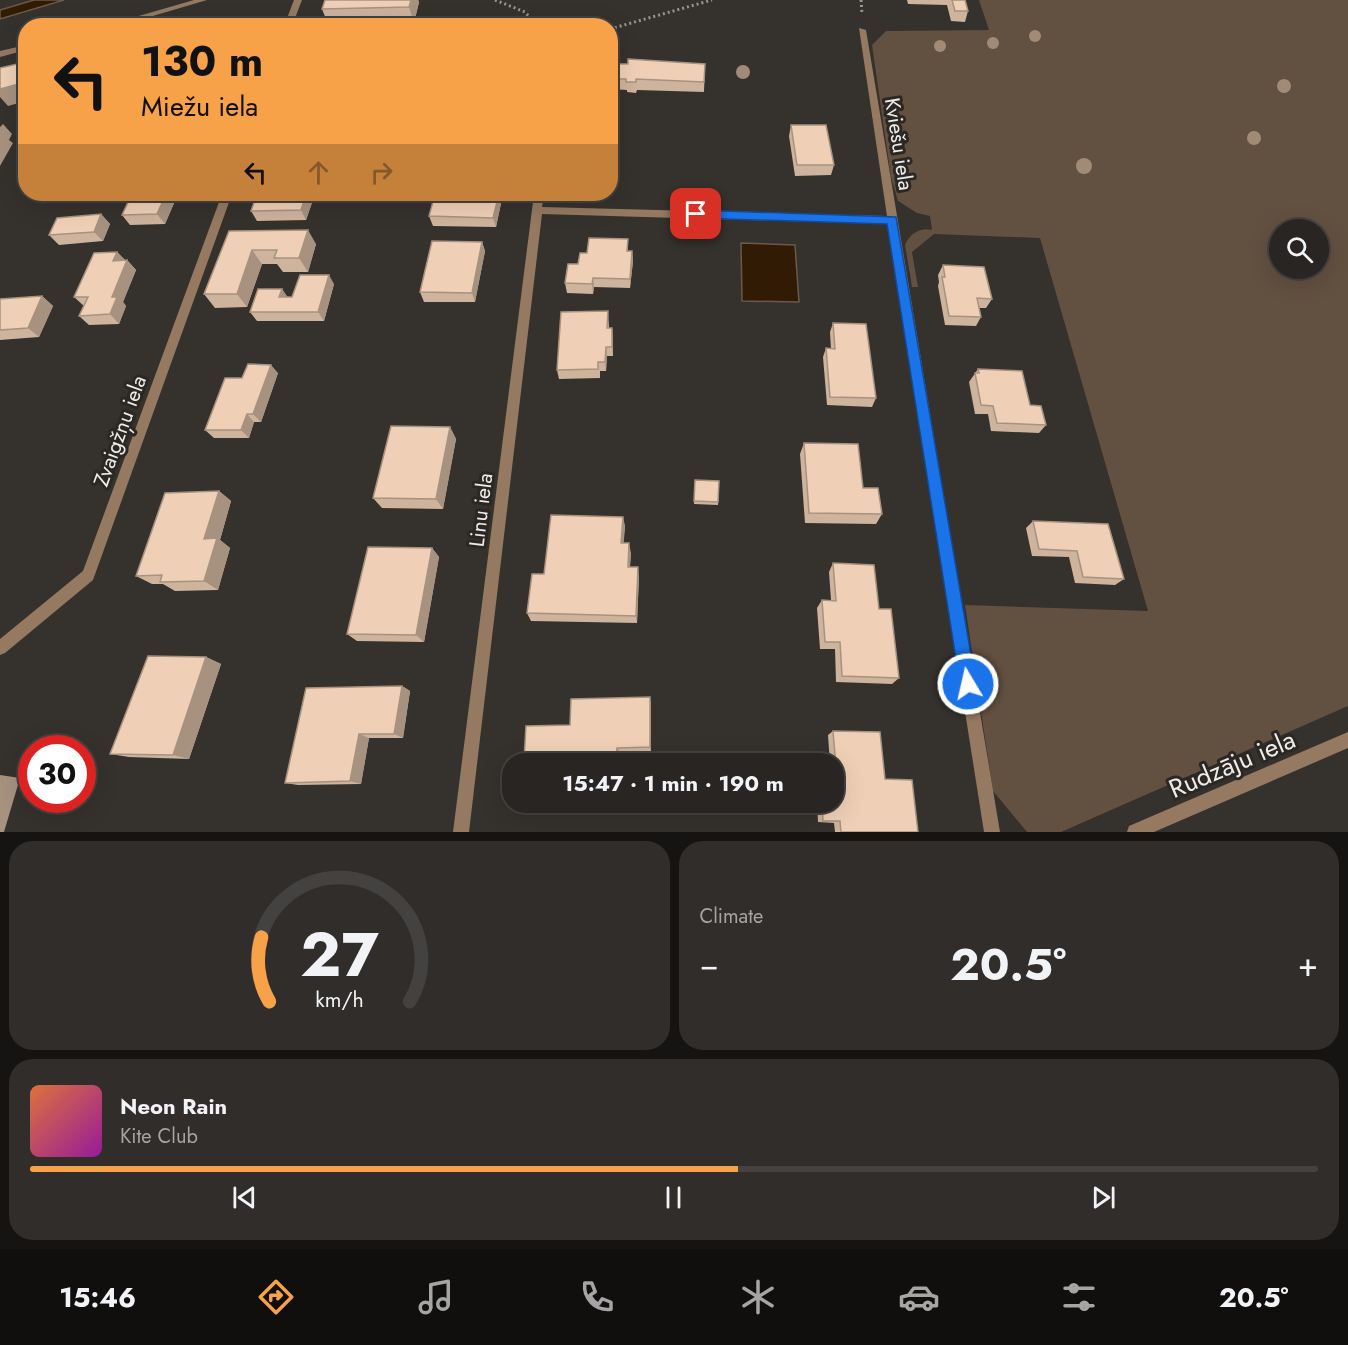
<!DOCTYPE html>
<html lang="en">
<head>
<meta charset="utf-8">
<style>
	:root { --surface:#282522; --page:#302d2a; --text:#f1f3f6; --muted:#a5a5a5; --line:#444240; --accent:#f7a149 }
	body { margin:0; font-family:Jost,sans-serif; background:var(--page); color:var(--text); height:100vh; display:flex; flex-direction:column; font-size:22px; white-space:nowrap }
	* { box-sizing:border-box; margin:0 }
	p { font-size:20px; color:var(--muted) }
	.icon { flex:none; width:33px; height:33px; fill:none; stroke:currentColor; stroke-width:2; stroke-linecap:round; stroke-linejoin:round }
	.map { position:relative; height:832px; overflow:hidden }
	.panel { display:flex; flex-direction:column; gap:9px; padding:9px; background:#161413; flex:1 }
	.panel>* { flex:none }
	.guide { position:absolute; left:18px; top:18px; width:600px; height:183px; border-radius:24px; box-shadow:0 6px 24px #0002,0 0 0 2px var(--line); background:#f7a149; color:#111; overflow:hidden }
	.fabs { position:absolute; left:1269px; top:219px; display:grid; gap:12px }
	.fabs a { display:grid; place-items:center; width:60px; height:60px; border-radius:50%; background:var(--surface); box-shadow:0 6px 24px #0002,0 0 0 2px var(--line); font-size:30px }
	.speed { position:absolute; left:18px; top:735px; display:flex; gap:12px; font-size:30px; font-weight:700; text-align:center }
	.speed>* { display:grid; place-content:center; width:78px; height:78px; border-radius:50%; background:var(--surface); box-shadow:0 6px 24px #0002,0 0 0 2px var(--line); line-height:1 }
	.speed .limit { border:9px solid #d22; background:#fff; color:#111 }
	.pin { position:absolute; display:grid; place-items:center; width:51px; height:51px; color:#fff; margin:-26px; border-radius:12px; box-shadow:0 3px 9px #0006 }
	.me { position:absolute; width:66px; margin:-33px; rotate:351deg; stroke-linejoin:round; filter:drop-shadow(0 0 4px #0008) }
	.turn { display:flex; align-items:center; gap:21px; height:126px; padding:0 24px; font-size:27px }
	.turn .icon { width:78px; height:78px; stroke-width:2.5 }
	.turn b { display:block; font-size:42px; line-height:51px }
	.lanes { display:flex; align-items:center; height:57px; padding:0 24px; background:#0003; justify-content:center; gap:30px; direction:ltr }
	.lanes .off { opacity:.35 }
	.big { font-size:45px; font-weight:700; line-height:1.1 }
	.panel .card { flex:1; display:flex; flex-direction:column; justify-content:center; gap:9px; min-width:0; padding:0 21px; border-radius:24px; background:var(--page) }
	.panel .dial { align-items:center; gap:0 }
	.dial svg { height:156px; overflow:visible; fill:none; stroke:var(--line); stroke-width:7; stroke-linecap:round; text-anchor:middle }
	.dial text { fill:var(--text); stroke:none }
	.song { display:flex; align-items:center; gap:18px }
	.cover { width:72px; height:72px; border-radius:9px; background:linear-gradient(135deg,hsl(20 70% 55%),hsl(300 70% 35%)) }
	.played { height:6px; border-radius:3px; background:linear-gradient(90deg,var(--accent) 55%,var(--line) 55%) }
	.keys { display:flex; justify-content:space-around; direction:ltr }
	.heat { display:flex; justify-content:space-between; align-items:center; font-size:33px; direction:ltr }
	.panel .tiles { flex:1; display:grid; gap:9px; grid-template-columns:1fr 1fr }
	.card:last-child { grid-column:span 2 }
	.trip { position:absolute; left:502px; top:753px; width:342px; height:60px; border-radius:24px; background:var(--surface); box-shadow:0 6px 24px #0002,0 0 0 2px var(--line); font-weight:700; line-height:60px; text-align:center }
	.menu { display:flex; height:96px; justify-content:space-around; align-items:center; background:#100f0e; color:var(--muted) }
	.menu .icon { width:42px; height:42px }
	.menu .current { color:var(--accent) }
	.menu b { font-size:27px; color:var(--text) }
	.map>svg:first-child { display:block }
	.green { fill:#625040; fill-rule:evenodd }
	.water { fill:#311b04; stroke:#6a5a49; stroke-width:1.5 }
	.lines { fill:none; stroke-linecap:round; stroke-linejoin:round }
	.path { stroke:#989592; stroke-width:3; stroke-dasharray:2 3; stroke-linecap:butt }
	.street { fill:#957a61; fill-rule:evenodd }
	.tree { fill:#a28b76 }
	.wall { fill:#ceb39d }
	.shaded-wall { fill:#a7927f }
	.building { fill:#efd0b6; stroke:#a7927f; stroke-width:1.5 }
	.route { fill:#1a73e8; stroke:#114b97; stroke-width:1.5 }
	.labels { text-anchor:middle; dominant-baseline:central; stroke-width:6; stroke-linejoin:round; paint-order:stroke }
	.street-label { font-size:21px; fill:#eeecea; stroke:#2b2723 }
	.near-street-label { font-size:26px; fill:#eeecea; stroke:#2b2723 }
</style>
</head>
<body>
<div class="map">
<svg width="1348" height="832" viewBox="0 0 1348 832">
	<rect width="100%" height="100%" fill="#35312d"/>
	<path class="green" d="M 979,0 L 1348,0 L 1348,706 L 1061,832 L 1027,832 L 993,791 L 965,605 L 1148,611 L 1040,238 L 934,234 L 912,252 L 918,287 L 912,287 L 905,245 C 909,235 919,227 932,230 L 930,216 L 917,213 L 898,201 L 891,177 L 872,45 L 886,31 L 989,30 ZM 1280,230 L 1318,230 L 1318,268 L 1280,268 Z"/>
	<path class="water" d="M 34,0 L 64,0 L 0,19 L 0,10 Z
		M 741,243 L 795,245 L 799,302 L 742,301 Z"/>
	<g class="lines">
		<path class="path" d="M 495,0 L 525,12 L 537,26
			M 861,0 L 862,14
			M 610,29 L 712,0"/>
		<path class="street" d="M 194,0 L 207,0 L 119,26 L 104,26 Z
			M 294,0 L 302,0 L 292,26 L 284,26 Z
			M 859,28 L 866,30 L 1000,832 L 984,832 L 888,224 L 542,214 L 469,832 L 453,832 L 534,194 L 544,194 L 542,207 L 887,216 Z
			M 26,45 L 26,50 L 0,57 L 0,51 Z
			M 222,194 L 232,194 L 93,580 L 5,653 L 0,655 L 0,639 L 83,571 Z
			M 1348,732 L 1348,748 L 1154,832 L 1127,832 L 1129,826 Z"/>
	</g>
	<g class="tree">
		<circle cx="1035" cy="36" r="6"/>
		<circle cx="993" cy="43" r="6"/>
		<circle cx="940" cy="46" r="6"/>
		<circle cx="743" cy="72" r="7"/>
		<circle cx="1284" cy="86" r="7"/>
		<circle cx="1254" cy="138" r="7"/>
		<circle cx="1084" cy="166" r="8"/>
	</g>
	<path class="wall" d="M 411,0 L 418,0 L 419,2 L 414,23 L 328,24 L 322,9 Z
		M 907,0 L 966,0 L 966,2 L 968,11 L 965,22 L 951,21 L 947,5 L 908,4 Z
		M 610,64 L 705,64 L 704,92 L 637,90 L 636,93 L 627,92 L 627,90 L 610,89 Z
		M 791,125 L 834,165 L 831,175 L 795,176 L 789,136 Z
		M 132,194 L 178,194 L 165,224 L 130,225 L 122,215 Z
		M 315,194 L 306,220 L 257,221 L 251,211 Z
		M 503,194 L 496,227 L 433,226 L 429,216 Z
		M 101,214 L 110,224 L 103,241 L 59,245 L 49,235 Z
		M 229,231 L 316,244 L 308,272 L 283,272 L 277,264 L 262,264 L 247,307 L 215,308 L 204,294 Z
		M 628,239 L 628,251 L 632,251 L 633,261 L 630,288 L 594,287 L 593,294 L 567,293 L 565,283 L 587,253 Z
		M 482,242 L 485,251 L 475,302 L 424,302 L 420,292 Z
		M 117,252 L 125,260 L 127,260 L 136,270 L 123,302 L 126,306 L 119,324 L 89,325 L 79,316 L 84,306 L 74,297 Z
		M 943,265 L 992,299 L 986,308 L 979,308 L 981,317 L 976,326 L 945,325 L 938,286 L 939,282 L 938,275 Z
		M 334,284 L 324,321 L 257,321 L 250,312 L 282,289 L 287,297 L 292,297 Z
		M 42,296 L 53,306 L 39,337 L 0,340 L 0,299 Z
		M 608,311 L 609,328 L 613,337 L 613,356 L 607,356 L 606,371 L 600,371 L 600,378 L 559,379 L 557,370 Z
		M 833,323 L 876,398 L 872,407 L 827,405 L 823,357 L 826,348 L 831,349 L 830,332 Z
		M 978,369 L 1030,405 L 1046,425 L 1039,433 L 991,431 L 988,414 L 975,414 L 969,382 Z
		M 278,373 L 261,422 L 254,422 L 249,438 L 214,438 L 205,430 L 242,378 Z
		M 450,427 L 456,439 L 443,509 L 382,508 L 373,498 Z
		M 804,443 L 863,488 L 882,514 L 876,524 L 805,523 L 800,454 Z
		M 695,480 L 719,481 L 718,505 L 694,504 Z
		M 219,491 L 231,501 L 220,540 L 230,548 L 218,590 L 175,591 L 163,584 L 152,584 L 136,576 Z
		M 623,517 L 625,527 L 623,543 L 631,553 L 630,567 L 639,576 L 637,623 L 531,621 L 527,613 L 544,574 Z
		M 1033,521 L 1124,579 L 1115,585 L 1075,583 L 1069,557 L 1032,556 L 1026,528 Z
		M 432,548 L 439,557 L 424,642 L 357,641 L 347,634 Z
		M 833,563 L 879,609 L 899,678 L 892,684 L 836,682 L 835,649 L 820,649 L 817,608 L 822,600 L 831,600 L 829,572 Z
		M 206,657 L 221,664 L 189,759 L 129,757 L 110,754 Z
		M 402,686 L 410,691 L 403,738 L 369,738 L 361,784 L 298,785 L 285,783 Z
		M 651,703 L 651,751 L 619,751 L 618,763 L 528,764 L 524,761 L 570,725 Z
		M 833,731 L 885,779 L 918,832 L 835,832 L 834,823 L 818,822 L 817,802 L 834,802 L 834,764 L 830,764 L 828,735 Z"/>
	<path class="shaded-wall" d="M 411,0 L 418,0 L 419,2 L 414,23 L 409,7 Z
		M 26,82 L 26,101 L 8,106 L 0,97 L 0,89 Z
		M 3,124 L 12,134 L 9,140 L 13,143 L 0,166 L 0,127 Z
		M 166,194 L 178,194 L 165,224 L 157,214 Z
		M 306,194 L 315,194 L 306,220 L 301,210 Z
		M 499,194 L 503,194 L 496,227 L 493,218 Z
		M 101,214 L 110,224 L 103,241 L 94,232 Z
		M 308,230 L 316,244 L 308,272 L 299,258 Z
		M 482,242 L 485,251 L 475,302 L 472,293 Z
		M 252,250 L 262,264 L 247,307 L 237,294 Z
		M 632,251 L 633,261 L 630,288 L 630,279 Z
		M 117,252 L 126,261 L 113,261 Z
		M 127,260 L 136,270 L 123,302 L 126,306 L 119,324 L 110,314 L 112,297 Z
		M 329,275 L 334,284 L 324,321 L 318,312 Z
		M 593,278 L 594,287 L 593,294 L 592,284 Z
		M 282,289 L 289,299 L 279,297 Z
		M 42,296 L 53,306 L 39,337 L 28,328 Z
		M 612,328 L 613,337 L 613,356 L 612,347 Z
		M 606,347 L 607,356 L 606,371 L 605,362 Z
		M 271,365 L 278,373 L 261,422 L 253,414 Z
		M 247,414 L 254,422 L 249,438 L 241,430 Z
		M 450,427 L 456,439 L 443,509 L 436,499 Z
		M 219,491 L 231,501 L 220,540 L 230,548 L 218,590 L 204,581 L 204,539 Z
		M 623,517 L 625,527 L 623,552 L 621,543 Z
		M 629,543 L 631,553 L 629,575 L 628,567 Z
		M 432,548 L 439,557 L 424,642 L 416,635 Z
		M 638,567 L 639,576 L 637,623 L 636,616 Z
		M 206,657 L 221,664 L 189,759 L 173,755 Z
		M 402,686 L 410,691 L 403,738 L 394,734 Z
		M 650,697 L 651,703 L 651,751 L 650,747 Z
		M 359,734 L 369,738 L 361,784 L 350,781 Z
		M 617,748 L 619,751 L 618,763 L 616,759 Z
		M 0,775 L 20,778 L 4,832 L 0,832 Z"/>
	<path class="building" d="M 325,0 L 411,0 L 409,7 L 322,9 Z
		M 952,0 L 965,0 L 968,11 L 955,11 Z
		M 628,59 L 705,64 L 704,82 L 636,79 L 636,82 L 626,82 L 626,79 L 610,79 L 610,64 L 628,64 Z
		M 26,62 L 26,82 L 0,89 L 0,68 Z
		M 791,125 L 826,125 L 834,165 L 797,165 Z
		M 132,194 L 166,194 L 157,214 L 122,215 Z
		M 257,194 L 306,194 L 301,210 L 251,211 Z
		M 435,194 L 499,194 L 493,218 L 429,216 Z
		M 101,214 L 94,232 L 49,235 L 57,218 Z
		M 308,230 L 299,258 L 274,258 L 277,250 L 252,250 L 237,294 L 204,294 L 229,231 Z
		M 589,238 L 628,239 L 627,251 L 632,251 L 630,279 L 593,278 L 592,284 L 565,283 L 568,264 L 578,264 L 580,253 L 587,253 Z
		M 432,241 L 482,242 L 472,293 L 420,292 Z
		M 117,252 L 113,261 L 127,260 L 112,297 L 117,297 L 110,314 L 79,316 L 88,297 L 74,297 L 94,253 Z
		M 943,265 L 984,267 L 992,299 L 977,298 L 981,317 L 949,316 L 942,277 L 945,277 Z
		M 300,275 L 329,275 L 318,312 L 250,312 L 258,289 L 282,289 L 279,297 L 292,297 Z
		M 42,296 L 28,328 L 0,330 L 0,299 Z
		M 608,311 L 607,328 L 612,328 L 612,347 L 606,347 L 605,362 L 598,362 L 598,369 L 557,370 L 561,312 Z
		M 833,323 L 866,324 L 876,398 L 830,397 L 826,348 L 835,349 Z
		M 248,364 L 271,365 L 253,414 L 247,414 L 241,430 L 205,430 L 225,378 L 242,378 Z
		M 978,369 L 1022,371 L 1030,405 L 1041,406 L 1046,425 L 997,423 L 993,406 L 981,405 L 975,373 L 979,373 Z
		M 391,426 L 450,427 L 436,499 L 373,498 Z
		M 804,443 L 858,444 L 863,488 L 878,488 L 882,514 L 809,513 Z
		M 695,480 L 719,481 L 718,502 L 694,501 Z
		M 219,491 L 204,539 L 217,538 L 204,581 L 160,582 L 162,575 L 136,576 L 165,493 Z
		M 551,515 L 623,517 L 621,543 L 629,543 L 628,567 L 638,567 L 636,616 L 527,613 L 532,574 L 544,574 Z
		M 1033,521 L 1108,524 L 1124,579 L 1083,577 L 1077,551 L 1039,549 Z
		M 368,547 L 432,548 L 416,635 L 347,634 Z
		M 833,563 L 874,565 L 879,609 L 891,609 L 899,678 L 842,676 L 840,642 L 825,642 L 822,600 L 836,601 Z
		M 148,656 L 206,657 L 173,755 L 110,754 Z
		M 402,686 L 394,734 L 359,734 L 350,781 L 285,783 L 306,688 Z
		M 650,697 L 650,747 L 617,748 L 616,759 L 524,761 L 526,726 L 570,725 L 571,699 Z
		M 833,731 L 880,732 L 885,779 L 912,780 L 918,832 L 841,832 L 840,821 L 823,821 L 822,802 L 834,802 L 834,767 L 836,767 Z"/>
	<path class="route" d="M 696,210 L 896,217 L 976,684 L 974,690 L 968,692 L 962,690 L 960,684 L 887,224 L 696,218 L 690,214 Z"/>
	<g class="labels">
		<g class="street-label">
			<text transform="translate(899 144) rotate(81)">Kviešu iela</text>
			<text transform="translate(120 431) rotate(-70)">Zvaigžņu iela</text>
			<text transform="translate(481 510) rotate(-83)">Linu iela</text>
		</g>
		<g class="near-street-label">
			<text transform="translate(1232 764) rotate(-23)">Rudzāju iela</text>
		</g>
	</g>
</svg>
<div class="fabs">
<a><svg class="icon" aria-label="search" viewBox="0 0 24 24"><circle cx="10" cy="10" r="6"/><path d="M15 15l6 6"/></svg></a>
</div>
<div class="speed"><div class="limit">30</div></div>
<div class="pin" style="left:696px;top:214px;background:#d93025"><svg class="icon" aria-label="arrive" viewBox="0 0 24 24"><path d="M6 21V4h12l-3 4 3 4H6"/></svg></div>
<svg class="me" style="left:968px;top:684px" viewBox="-20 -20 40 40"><circle r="17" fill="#1a73e8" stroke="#fff" stroke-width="3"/><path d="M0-11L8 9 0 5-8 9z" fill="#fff"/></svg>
<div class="trip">15:47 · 1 min · 190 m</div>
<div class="guide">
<div class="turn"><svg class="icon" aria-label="left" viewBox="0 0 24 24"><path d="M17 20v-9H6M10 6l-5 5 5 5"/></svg><div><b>130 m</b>Miežu iela</div></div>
<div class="lanes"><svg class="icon" aria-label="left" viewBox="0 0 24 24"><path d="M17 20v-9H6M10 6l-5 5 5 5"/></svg><svg class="icon off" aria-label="ahead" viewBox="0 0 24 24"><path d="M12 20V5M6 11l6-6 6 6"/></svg><svg class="icon off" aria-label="right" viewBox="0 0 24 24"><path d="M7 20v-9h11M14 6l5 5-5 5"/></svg></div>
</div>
</div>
<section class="panel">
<div class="tiles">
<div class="card dial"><svg viewBox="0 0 100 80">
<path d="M14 69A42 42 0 1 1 86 69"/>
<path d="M14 69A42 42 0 0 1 10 36" stroke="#f7a149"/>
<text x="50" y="56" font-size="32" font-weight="700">27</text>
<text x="50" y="72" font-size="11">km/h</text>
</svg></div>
<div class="card"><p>Climate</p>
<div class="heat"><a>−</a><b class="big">20.5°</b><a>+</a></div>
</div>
<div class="card">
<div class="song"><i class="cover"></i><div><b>Neon Rain</b><p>Kite Club</p></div></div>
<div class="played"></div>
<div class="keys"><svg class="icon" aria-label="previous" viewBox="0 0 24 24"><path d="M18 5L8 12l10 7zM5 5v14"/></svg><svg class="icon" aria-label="pause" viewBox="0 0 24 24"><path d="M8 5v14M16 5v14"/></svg><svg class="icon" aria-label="next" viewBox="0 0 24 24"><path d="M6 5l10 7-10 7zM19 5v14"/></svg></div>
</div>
</div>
</section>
<nav class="menu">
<b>15:46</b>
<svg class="icon current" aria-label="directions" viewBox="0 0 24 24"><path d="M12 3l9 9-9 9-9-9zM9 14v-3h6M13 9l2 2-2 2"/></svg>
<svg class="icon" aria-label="music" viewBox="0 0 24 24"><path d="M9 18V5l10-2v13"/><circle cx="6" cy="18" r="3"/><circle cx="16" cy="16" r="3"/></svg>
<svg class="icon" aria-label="phone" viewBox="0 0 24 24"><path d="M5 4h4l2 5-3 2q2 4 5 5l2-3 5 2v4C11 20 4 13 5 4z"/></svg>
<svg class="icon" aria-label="climate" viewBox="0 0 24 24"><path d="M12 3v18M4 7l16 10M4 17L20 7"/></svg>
<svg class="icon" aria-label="car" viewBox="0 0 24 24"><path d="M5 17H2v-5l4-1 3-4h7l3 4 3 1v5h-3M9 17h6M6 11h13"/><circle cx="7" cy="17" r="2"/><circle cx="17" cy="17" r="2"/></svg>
<svg class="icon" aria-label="filters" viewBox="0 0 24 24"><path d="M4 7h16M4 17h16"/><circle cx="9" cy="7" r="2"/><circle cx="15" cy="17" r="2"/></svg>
<b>20.5°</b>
</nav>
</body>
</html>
